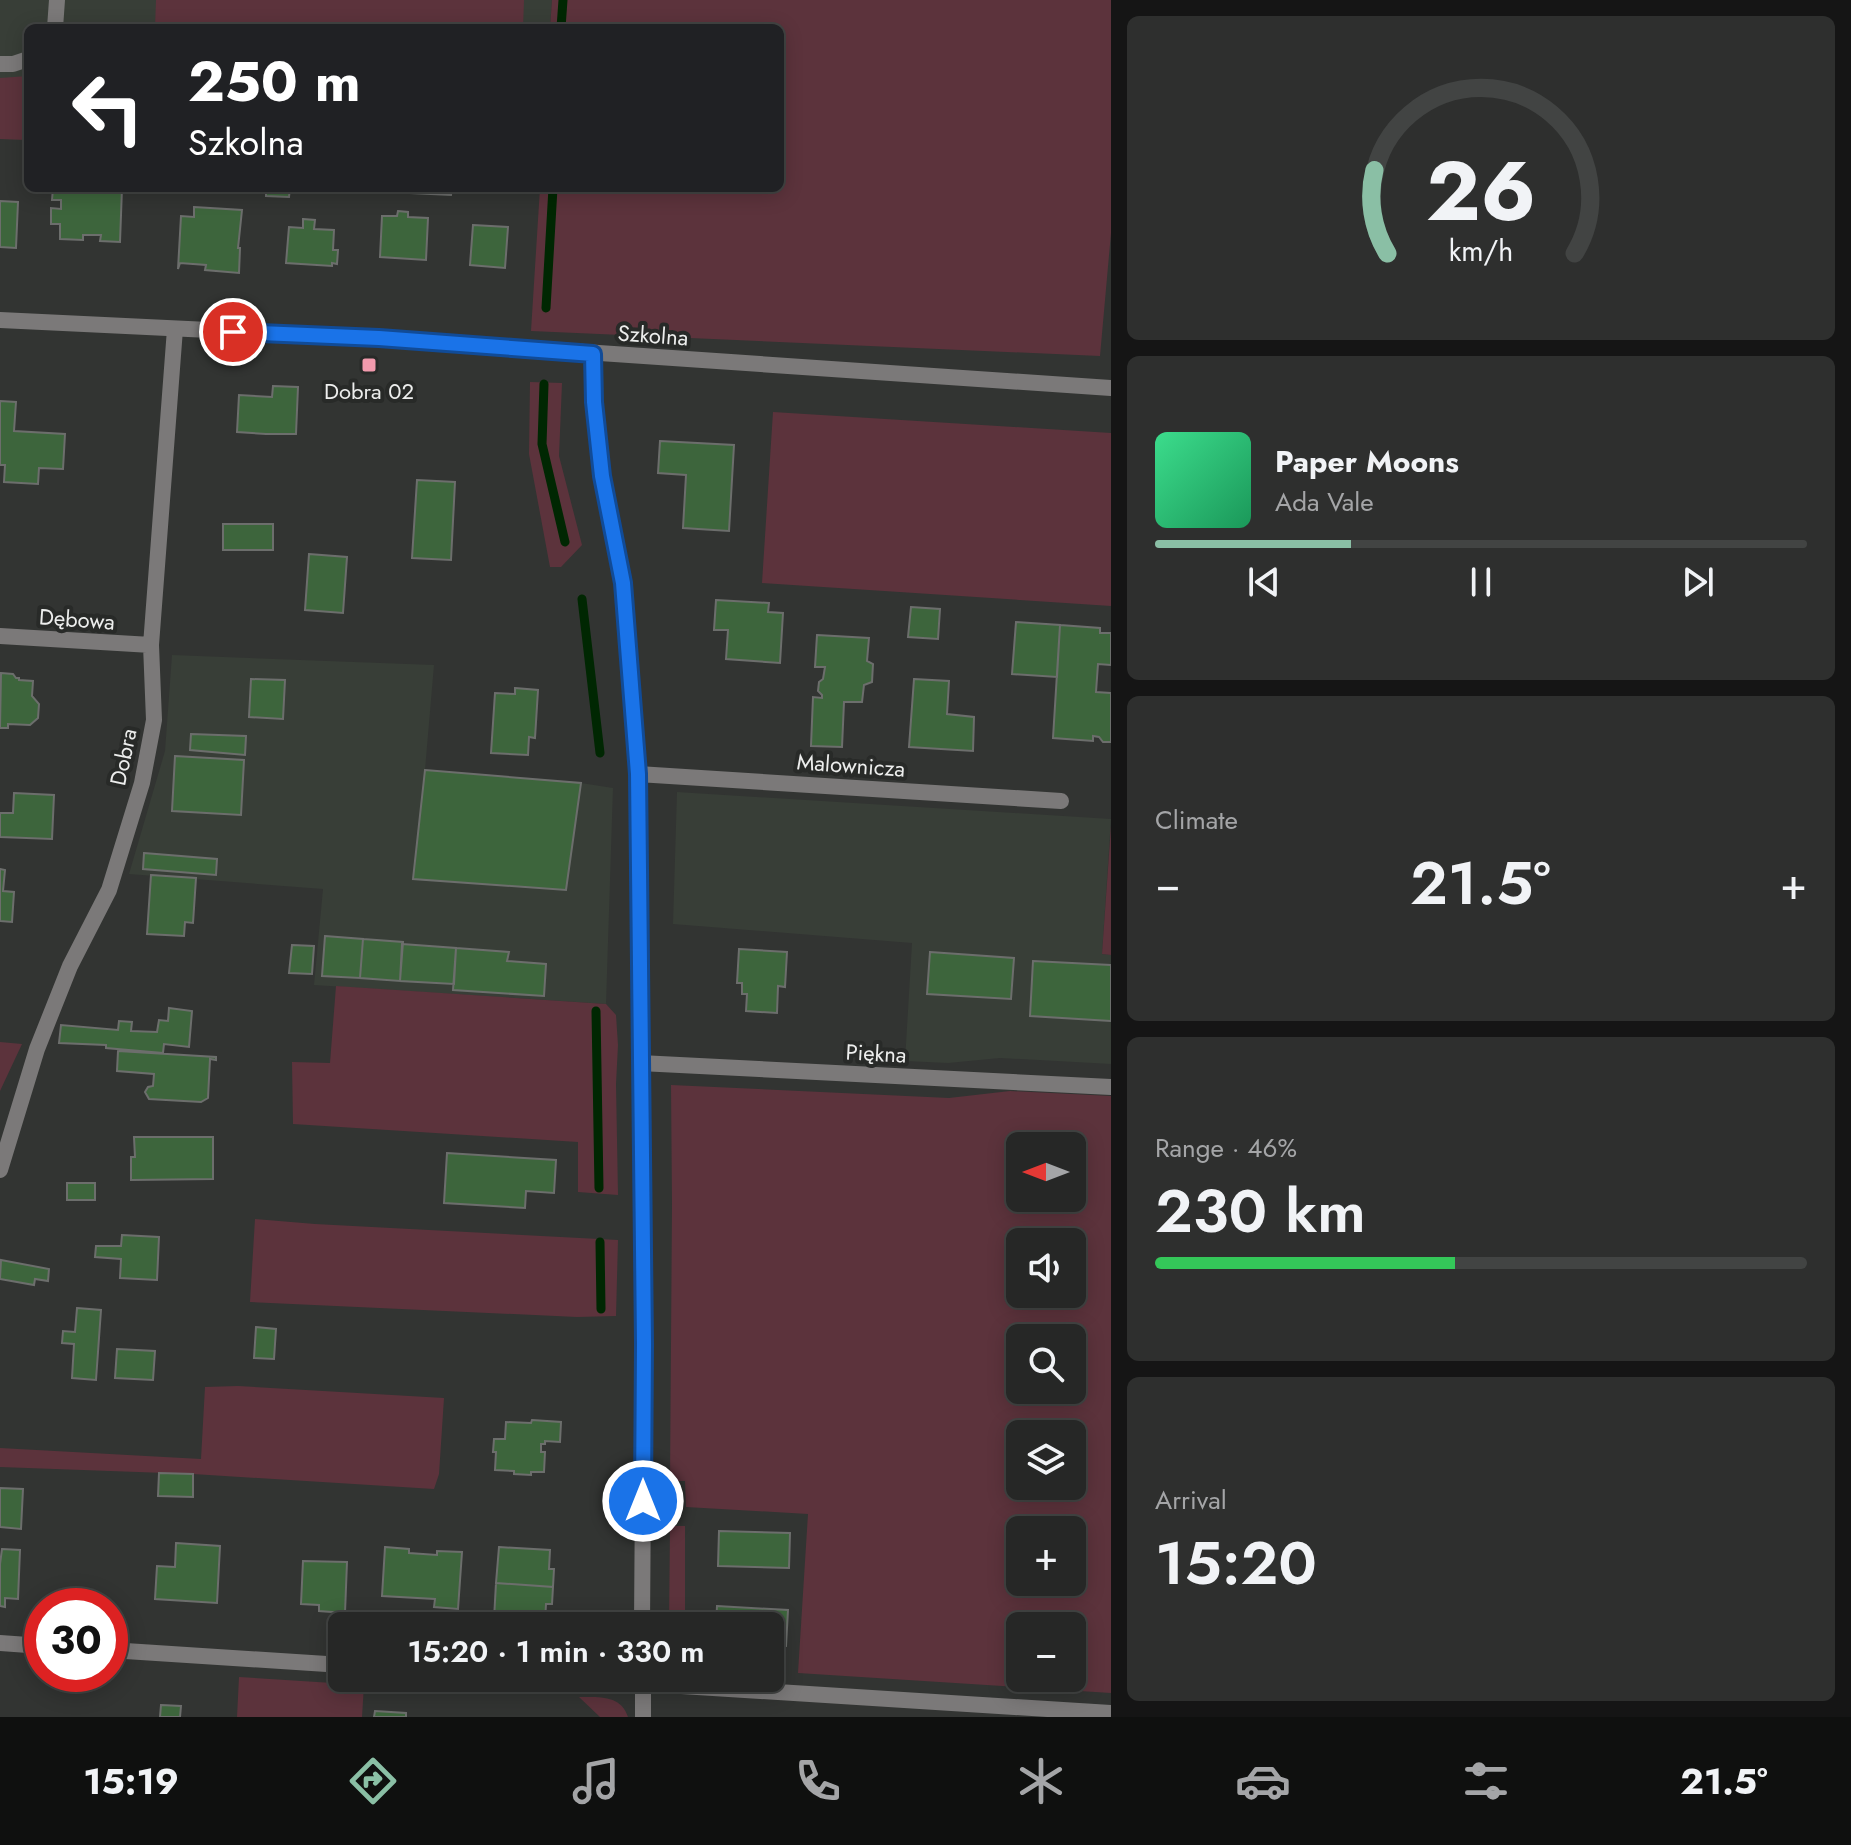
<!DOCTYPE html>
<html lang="en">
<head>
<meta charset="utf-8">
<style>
	:root { --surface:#262726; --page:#2e2f2e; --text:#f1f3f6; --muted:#a4a5a7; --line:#424443; --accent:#8abfa5 }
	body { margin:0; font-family:Jost,sans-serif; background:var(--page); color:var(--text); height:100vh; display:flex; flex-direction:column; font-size:30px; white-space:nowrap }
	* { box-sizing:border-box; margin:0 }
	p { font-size:26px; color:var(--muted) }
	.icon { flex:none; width:44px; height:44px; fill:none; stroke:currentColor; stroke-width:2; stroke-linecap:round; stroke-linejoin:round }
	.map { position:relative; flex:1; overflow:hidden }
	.drawer { display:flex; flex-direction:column; gap:16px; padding:16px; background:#151515; width:740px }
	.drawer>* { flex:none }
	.guide { position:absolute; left:24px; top:24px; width:760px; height:168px; border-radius:12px; box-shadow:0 4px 20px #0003,0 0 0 2px var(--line); background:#202124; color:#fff; overflow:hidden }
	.needle { width:52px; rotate:270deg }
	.tools { position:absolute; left:1006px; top:1132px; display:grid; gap:16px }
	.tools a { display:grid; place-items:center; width:80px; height:80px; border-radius:12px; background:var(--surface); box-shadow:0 4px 20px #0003,0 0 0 2px var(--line); font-size:40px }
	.speed { position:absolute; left:24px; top:1588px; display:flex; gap:16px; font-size:40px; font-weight:700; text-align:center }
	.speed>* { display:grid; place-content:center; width:104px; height:104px; border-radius:50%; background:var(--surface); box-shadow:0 4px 20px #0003,0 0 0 2px var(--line); line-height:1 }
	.speed .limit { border:12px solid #d22; background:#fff; color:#111 }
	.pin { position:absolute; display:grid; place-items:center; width:68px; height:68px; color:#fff; margin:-34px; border:4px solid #fff; border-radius:50%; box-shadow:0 2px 8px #0007 }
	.me { position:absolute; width:88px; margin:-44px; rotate:0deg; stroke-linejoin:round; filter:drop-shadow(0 0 6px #0008) }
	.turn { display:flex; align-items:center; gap:28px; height:168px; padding:0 32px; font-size:36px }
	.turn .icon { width:104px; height:104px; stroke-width:2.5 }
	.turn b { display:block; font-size:56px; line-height:68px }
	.big { font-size:60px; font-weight:600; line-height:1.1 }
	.drawer .tile { flex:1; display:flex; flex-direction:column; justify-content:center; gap:12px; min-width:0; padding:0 28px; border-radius:12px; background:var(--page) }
	.drawer .dial { align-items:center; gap:0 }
	.dial svg { height:208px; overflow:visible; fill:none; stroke:var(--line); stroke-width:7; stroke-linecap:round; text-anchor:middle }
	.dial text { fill:var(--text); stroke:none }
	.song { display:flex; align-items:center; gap:24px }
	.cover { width:96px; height:96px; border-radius:12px; background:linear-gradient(135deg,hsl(150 70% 55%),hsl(150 70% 35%)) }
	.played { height:8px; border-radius:4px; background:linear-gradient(90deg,var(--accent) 30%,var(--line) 30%) }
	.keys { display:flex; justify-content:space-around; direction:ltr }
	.heat { display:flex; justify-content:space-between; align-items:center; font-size:44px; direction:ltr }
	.charge { height:12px; border-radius:6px; background:linear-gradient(90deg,#34c759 46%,var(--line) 0) }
	.trip { position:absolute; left:328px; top:1612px; width:456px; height:80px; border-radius:12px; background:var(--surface); box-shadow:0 4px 20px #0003,0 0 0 2px var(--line); font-weight:600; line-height:80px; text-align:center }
	.tab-bar { display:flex; height:128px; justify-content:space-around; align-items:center; background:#0f100f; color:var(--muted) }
	.tab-bar .icon { width:56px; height:56px }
	.tab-bar .active { color:var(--accent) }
	.tab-bar b { font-size:36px; color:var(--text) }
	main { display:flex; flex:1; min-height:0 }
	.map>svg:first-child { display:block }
	.built { fill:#383e37 }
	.green { fill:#5c333c; fill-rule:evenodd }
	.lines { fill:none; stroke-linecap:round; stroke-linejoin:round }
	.stream { stroke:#002702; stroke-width:9 }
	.building { fill:#3d653c; stroke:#6c6e6c; stroke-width:2 }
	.service { stroke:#7b7979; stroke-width:16 }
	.minor { stroke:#7b7979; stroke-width:16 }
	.route-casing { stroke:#114b97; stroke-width:20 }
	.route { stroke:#1a73e8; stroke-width:14 }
	.poi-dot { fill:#f29aad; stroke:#282a28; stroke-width:3 }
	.labels { text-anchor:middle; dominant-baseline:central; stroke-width:8; stroke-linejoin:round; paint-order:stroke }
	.street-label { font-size:22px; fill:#edeeed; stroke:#282a28 }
	.poi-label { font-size:22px; fill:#edeeed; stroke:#282a28 }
</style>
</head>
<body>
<main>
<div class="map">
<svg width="1111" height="1717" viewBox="0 0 1111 1717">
	<rect width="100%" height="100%" fill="#323432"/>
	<path class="built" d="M 0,0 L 552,0 L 550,28 L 28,28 L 28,140 L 0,139 Z
		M 172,655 L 434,665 L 425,770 L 581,783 L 613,788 L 606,1004 L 314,985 L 323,889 L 129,874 L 165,751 Z
		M 677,792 L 1111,819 L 1102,954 L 1111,955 L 1111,1064 L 1000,1058 L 948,1063 L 905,1061 L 912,943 L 673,924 Z"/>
	<path class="green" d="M 156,0 L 524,0 L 523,28 L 155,28 Z
		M 552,0 L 1111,0 L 1111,233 L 1100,356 L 531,331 L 540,188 L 780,188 L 780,28 L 550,28 Z
		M 28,76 L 28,140 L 0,139 L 0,78 Z
		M 530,382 L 562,383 L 559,456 L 582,545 L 561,567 L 550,567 L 529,454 Z
		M 773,412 L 1111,433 L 1111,606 L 762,583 Z
		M 1111,826 L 1111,955 L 1102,954 Z
		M 336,986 L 606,1004 L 616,1015 L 618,1045 L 616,1084 L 618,1195 L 578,1192 L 578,1142 L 293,1124 L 292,1062 L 330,1063 Z
		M 0,1042 L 22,1044 L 0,1091 Z
		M 671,1085 L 949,1098 L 1010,1091 L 1111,1096 L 1111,1693 L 798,1673 L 808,1514 L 686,1507 L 685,1481 L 670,1481 L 672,1205 ZM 1020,1146 L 1072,1146 L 1072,1198 L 1020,1198 ZM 1072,1242 L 1072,1294 L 1020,1294 L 1020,1242 ZM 1072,1338 L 1072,1390 L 1020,1390 L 1020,1338 ZM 1020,1434 L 1072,1434 L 1072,1486 L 1020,1486 ZM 1020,1530 L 1072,1530 L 1072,1582 L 1020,1582 ZM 1020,1626 L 1072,1626 L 1072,1678 L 1020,1678 Z
		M 255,1219 L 315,1224 L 618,1240 L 616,1316 L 577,1317 L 250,1302 Z
		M 238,1386 L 444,1398 L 439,1474 L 434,1489 L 193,1474 L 0,1467 L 0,1448 L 201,1459 L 205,1387 Z
		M 670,1526 L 685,1526 L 685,1626 L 669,1626 Z
		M 239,1677 L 364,1685 L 362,1717 L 237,1717 Z
		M 579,1697 C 600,1697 621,1695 628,1717 L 600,1717 Z"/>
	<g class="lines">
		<path class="stream" d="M 561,28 L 563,0
			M 546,308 L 553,188
			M 544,384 L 542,444 L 565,542
			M 582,599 L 600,753
			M 596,1011 L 599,1188
			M 600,1242 L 601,1309"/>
	</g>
	<path class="building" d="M 53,188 L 122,188 L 120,242 L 100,241 L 101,235 L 83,235 L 83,240 L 60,239 L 60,224 L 51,224 L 51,208 L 61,209 L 61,200 L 52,200 Z
		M 266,188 L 290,188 L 289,197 L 266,196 Z
		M 412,188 L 452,188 L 451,195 L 411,193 Z
		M 452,188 L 508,188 L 508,191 Z
		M 0,201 L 18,202 L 16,248 L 0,247 Z
		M 194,207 L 242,210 L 238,248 L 240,248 L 239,273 L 205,270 L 206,265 L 180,263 L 178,269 L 181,216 L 194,217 Z
		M 398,211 L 408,212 L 408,217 L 428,218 L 426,260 L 380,257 L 382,216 L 397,216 Z
		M 303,219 L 315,220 L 314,229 L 334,230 L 333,250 L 338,250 L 337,264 L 332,263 L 332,266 L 286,263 L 289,227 L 303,228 Z
		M 473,225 L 508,227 L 505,268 L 470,265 Z
		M 273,386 L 298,387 L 296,434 L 266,434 L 237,432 L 239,395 L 272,397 Z
		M 0,401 L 16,402 L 14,431 L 65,434 L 63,469 L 39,468 L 38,484 L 4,482 L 5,465 L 0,465 Z
		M 660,441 L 734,445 L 729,531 L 683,528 L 686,475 L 658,473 Z
		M 417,480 L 455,482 L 451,560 L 412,558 Z
		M 223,524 L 273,524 L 273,550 L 223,550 Z
		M 309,554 L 347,557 L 343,613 L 305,610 Z
		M 716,600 L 769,603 L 768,612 L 783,613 L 780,663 L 726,659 L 728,630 L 714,630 Z
		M 911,607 L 940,609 L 938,639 L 908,637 Z
		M 1016,622 L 1060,625 L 1057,677 L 1012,674 Z
		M 1060,625 L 1100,628 L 1100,633 L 1111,633 L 1111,665 L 1098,664 L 1096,692 L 1111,693 L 1111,742 L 1103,742 L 1099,737 L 1093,736 L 1093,741 L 1053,738 Z
		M 817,635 L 869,638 L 867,661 L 873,664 L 872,682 L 864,685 L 862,702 L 844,702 L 842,747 L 811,746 L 813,697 L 822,698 L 822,695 L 818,691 L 819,682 L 823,679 L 825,667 L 815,667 Z
		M 1,673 L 13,674 L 16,678 L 19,678 L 19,680 L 33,681 L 32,696 L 39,704 L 38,718 L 30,725 L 8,724 L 8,728 L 0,728 Z
		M 251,679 L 285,680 L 283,719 L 249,717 Z
		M 914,679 L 949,681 L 947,714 L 974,717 L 973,751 L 909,747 Z
		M 515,688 L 538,690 L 535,738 L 529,737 L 528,755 L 491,753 L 495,693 L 515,694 Z
		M 191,734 L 246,736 L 245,755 L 190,750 Z
		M 175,756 L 244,760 L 241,815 L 172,811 Z
		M 425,770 L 581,783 L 566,890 L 413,879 Z
		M 14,793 L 54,795 L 52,839 L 0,837 L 0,813 L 13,813 Z
		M 144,853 L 217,859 L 216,875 L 143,869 Z
		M 0,869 L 5,870 L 3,891 L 14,892 L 12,922 L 0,921 Z
		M 151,875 L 196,878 L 193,923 L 185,922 L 184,936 L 147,934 Z
		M 325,936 L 363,939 L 360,978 L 322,976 Z
		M 363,939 L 403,942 L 400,981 L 360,978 Z
		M 402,944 L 456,948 L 454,984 L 400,981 Z
		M 292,945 L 314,946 L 312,974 L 289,973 Z
		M 456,948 L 509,952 L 507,961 L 546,964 L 544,996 L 453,990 Z
		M 739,949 L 787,952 L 785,987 L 778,986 L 777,1013 L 746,1011 L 747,994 L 742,994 L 742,983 L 737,983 Z
		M 930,952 L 1014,958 L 1011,999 L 927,994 Z
		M 1033,961 L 1111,965 L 1111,1021 L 1030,1016 Z
		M 169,1008 L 192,1011 L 189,1047 L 164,1044 L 163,1053 L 106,1048 L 106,1045 L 59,1043 L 61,1025 L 118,1030 L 119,1021 L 132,1022 L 131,1031 L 157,1032 L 159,1020 L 168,1021 Z
		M 118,1051 L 216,1057 L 216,1060 L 210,1059 L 208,1098 L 201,1102 L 149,1099 L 145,1092 L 148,1087 L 153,1086 L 154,1074 L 117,1071 Z
		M 134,1137 L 213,1137 L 213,1179 L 131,1180 L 131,1157 L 135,1157 Z
		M 447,1153 L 556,1160 L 554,1193 L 526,1191 L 525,1208 L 444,1203 Z
		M 67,1183 L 95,1183 L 95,1200 L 67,1200 Z
		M 122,1235 L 159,1237 L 157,1280 L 120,1278 L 121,1259 L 95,1257 L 96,1246 L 121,1246 Z
		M 1,1260 L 49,1269 L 48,1281 L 35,1279 L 34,1285 L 0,1279 Z
		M 77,1308 L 101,1310 L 96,1380 L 72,1378 L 74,1344 L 62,1343 L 63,1331 L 75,1332 Z
		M 256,1327 L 276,1329 L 274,1359 L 254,1358 Z
		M 117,1349 L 155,1351 L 153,1380 L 115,1378 Z
		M 532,1420 L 561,1422 L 560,1442 L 545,1441 L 545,1444 L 541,1444 L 541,1452 L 545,1452 L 544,1472 L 531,1472 L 531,1475 L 514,1474 L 514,1471 L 495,1470 L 496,1452 L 493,1452 L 494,1439 L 505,1439 L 506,1422 L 531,1423 Z
		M 159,1473 L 193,1474 L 193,1497 L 158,1496 Z
		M 0,1488 L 23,1489 L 21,1529 L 0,1527 Z
		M 719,1531 L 790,1533 L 789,1568 L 718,1566 Z
		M 176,1543 L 220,1546 L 217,1603 L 155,1599 L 157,1566 L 175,1567 Z
		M 385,1547 L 409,1549 L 409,1553 L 437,1555 L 437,1551 L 462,1552 L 458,1609 L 434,1607 L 435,1599 L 382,1596 Z
		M 499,1547 L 550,1550 L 549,1569 L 554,1569 L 553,1587 L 496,1583 Z
		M 2,1549 L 20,1550 L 18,1599 L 5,1598 L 5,1607 L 0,1606 L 0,1564 Z
		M 303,1561 L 347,1562 L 345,1613 L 319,1611 L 319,1605 L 301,1604 Z
		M 496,1583 L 553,1587 L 552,1604 L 546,1604 L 545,1622 L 494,1619 Z
		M 717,1606 L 788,1610 L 786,1646 L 770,1645 L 770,1626 L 716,1626 Z
		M 161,1705 L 181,1706 L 180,1717 L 160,1717 Z
		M 375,1711 L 406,1713 L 406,1717 L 374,1717 Z"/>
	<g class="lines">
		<path class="service" d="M 55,28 L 57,0
			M 0,64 L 13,64 L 28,59"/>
		<path class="minor" d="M 0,320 L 379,338 L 1111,388
			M 593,354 L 594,402 L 602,476 L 623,583 L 638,774 L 644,1344 L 642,1626
			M 0,636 L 151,645
			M 638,774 L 1061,801
			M 640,1063 L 1111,1087
			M 0,1170 L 37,1049 L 70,966 L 109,890 L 142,783 L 154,720 L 151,645 L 175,329
			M 0,1643 L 42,1646
			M 110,1650 L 342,1665
			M 555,1678 L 1111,1713
			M 643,1678 L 643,1717"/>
	</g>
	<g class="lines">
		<g class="route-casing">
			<path id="route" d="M 233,332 L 379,338 L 593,354 L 594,402 L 602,476 L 623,583 L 638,774 L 644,1344 L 643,1501"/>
		</g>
		<use href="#route" class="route"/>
	</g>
	<rect class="poi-dot" x="361" y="357" width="16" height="16" rx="4"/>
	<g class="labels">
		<g class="street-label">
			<text transform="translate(653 335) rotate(4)">Szkolna</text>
			<text transform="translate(77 619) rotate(4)">Dębowa</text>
			<text transform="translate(123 757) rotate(-78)">Dobra</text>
			<text transform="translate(851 765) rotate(4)">Malownicza</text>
			<text transform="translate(876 1053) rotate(3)">Piękna</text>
		</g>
		<g class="poi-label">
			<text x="369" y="391">Dobra 02</text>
		</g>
	</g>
</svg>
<div class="tools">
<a><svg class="needle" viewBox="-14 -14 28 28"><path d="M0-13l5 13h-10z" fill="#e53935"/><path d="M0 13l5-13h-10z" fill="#a4a5a7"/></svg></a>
<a><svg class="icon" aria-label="sound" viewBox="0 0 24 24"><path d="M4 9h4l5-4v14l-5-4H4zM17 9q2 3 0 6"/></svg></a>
<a><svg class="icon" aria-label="search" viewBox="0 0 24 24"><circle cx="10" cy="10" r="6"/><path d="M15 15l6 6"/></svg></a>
<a><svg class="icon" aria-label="layers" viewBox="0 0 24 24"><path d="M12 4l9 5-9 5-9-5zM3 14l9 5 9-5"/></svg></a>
<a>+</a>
<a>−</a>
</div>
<div class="speed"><div class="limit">30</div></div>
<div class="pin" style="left:233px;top:332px;background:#d93025"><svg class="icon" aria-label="arrive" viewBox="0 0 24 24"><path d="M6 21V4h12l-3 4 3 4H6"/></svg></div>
<svg class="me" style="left:643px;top:1501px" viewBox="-20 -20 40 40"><circle r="17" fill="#1a73e8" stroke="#fff" stroke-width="3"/><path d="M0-11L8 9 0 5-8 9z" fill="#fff"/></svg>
<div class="trip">15:20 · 1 min · 330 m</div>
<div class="guide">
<div class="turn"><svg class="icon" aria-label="left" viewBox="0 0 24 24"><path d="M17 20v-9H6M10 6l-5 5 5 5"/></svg><div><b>250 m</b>Szkolna</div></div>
</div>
</div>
<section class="drawer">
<div class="tile dial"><svg viewBox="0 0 100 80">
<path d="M14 69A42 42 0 1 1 86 69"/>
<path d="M14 69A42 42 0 0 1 9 37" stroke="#8abfa5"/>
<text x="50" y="56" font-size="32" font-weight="700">26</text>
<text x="50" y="72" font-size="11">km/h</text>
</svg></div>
<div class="tile">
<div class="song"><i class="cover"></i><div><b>Paper Moons</b><p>Ada Vale</p></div></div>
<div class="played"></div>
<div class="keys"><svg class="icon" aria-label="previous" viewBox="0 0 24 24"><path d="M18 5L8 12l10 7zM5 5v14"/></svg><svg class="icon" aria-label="pause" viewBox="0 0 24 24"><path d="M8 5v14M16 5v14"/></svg><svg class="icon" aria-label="next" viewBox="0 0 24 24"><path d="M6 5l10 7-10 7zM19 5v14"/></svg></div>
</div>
<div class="tile"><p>Climate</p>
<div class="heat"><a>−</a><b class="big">21.5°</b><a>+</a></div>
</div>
<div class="tile"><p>Range · 46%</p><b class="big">230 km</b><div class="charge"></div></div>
<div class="tile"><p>Arrival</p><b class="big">15:20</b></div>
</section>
</main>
<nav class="tab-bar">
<b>15:19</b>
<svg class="icon active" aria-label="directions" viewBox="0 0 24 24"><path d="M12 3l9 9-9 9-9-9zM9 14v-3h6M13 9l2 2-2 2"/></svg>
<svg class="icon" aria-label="music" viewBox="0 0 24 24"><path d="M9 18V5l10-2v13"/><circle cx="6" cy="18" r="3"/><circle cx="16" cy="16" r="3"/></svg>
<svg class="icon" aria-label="phone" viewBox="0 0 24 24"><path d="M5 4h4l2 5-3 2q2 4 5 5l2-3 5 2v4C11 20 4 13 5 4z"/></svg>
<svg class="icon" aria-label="climate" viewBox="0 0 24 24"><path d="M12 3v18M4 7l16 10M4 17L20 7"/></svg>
<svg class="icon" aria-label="car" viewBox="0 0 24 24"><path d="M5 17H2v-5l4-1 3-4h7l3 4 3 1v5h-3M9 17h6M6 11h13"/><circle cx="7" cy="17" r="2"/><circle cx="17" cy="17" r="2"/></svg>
<svg class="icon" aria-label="filters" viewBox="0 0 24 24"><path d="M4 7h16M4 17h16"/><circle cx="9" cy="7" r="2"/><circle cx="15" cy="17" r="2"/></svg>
<b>21.5°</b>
</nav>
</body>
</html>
